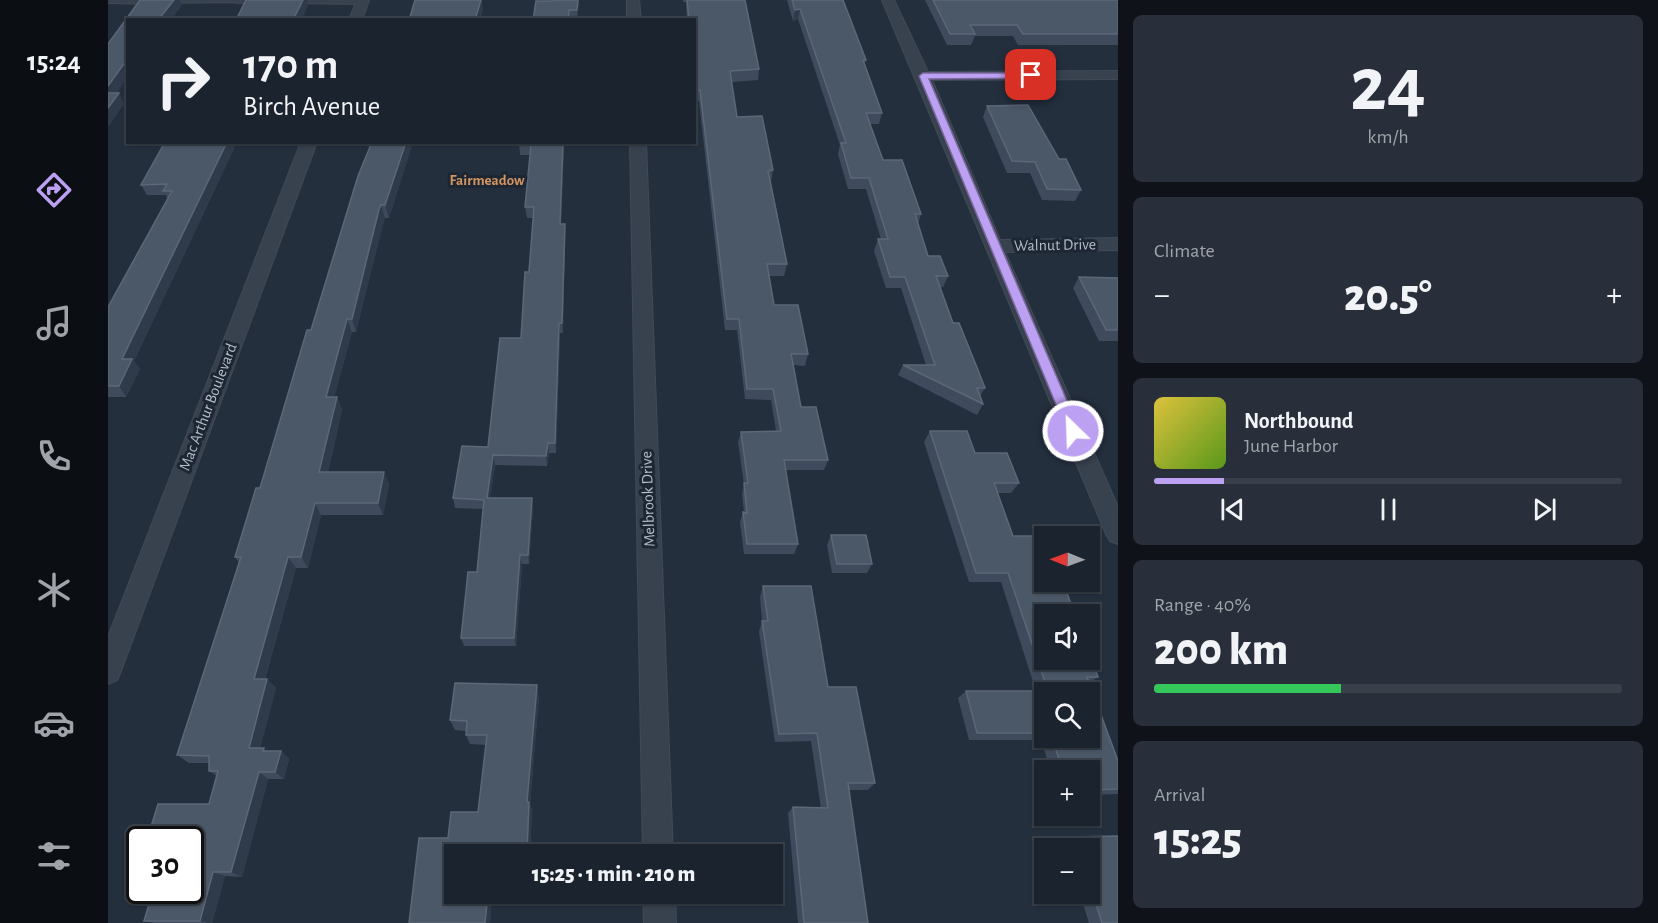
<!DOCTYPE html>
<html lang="en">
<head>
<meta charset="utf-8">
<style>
	:root { --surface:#1b232e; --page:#282f3a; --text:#f1f3f6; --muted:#a0a4aa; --line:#39404a; --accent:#bca0f2 }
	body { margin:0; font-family:"Alegreya Sans",sans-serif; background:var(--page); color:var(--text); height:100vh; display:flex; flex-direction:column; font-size:22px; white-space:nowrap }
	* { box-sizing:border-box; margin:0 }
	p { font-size:20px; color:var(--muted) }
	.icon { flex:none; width:33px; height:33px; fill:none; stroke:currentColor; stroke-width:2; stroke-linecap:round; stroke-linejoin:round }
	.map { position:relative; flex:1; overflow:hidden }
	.details { display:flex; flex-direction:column; gap:15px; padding:15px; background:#0f1319; width:540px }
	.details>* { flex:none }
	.hud { position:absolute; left:18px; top:18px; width:570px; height:126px; border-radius:0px; box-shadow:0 2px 4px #0004,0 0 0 2px var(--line); background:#1b232e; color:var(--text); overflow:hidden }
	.needle { width:39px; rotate:271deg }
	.buttons { position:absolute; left:926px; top:526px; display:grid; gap:12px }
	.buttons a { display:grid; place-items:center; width:66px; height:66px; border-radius:0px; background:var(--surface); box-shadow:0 2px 4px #0004,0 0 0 2px var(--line); font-size:30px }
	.speed { position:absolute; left:18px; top:826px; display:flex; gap:12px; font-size:30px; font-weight:700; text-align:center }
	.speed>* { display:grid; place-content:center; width:78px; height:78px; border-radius:50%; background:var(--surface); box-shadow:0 2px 4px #0004,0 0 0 2px var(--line); line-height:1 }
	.speed .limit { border:3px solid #111; border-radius:9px; background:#fff; color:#111 }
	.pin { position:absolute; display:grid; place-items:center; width:51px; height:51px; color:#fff; margin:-26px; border-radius:12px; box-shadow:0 3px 9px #0006 }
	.me { position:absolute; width:66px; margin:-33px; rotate:336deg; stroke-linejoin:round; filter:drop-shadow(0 0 4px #0008) }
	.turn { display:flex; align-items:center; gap:21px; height:126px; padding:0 18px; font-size:27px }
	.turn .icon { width:78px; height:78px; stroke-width:2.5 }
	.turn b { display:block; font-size:42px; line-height:51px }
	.big { font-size:45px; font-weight:800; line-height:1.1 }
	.details .widget { flex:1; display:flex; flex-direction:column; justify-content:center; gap:9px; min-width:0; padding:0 21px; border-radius:9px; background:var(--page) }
	.details .dial { align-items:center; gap:0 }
	.dial b { font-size:78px; line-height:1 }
	.song { display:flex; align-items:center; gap:18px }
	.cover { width:72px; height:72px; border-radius:9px; background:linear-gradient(135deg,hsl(50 70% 55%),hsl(90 70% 35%)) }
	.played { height:6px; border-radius:3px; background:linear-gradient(90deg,var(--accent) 15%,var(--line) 15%) }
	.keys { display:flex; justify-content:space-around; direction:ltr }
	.heat { display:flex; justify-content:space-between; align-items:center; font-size:33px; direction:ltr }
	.charge { height:9px; border-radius:4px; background:linear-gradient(90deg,#34c759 40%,var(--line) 0) }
	.trip { position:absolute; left:336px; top:844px; width:339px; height:60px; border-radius:0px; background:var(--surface); box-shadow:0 2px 4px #0004,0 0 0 2px var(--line); font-weight:800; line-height:60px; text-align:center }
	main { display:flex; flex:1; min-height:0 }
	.tabs { display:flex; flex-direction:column; width:108px; justify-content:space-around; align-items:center; background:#0b0e12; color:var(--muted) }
	.tabs .icon { width:42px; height:42px }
	.tabs .selected { color:var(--accent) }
	.tabs b { font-size:27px; color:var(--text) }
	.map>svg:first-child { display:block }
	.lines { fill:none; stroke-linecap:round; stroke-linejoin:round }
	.lane-casing { stroke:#414a57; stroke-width:2 }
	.street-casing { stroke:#414a57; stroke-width:2 }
	.lane { fill:#38414e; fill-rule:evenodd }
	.street { fill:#38414e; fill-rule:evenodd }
	.wall { fill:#3f4b5c; fill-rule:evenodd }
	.shaded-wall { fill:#2f3b4b }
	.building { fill:#4b5868; stroke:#5c6777; stroke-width:1.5 }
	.route { fill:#bca0f2; stroke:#7a689d; stroke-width:1.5 }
	.labels { text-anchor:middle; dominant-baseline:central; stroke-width:6; stroke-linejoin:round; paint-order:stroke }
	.far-neighbourhood-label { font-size:15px; font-weight:bold; fill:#d59563; stroke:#1d2633 }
	.street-label { font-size:16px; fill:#b4bcc9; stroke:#1d2633 }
</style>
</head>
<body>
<main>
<nav class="tabs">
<b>15:24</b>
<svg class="icon selected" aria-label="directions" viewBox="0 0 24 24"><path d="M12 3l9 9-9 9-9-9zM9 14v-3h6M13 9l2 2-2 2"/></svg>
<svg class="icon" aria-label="music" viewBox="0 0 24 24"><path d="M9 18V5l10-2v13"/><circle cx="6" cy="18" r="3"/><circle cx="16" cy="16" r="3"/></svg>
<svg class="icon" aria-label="phone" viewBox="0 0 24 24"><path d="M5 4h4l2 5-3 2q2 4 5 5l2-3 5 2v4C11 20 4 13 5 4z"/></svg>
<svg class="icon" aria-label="climate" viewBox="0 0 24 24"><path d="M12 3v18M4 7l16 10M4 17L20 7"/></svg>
<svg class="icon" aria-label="car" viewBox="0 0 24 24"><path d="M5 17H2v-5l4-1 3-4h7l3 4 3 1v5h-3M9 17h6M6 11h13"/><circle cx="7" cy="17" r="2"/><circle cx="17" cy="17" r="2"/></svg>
<svg class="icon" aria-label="filters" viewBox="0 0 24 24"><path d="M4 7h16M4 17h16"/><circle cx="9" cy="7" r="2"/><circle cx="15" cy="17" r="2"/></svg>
</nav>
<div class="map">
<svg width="1010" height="923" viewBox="0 0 1010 923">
	<rect width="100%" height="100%" fill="#242f3e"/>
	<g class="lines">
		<g class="lane-casing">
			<path id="lane" d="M 0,0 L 46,0 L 49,2 L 46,4 L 0,3 Z
				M 61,0 L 146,0 L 152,2 L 149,4 L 120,2 L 59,3 L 58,2 Z
				M 186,0 L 254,0 L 257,2 L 254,4 L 184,3 L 184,1 Z"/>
		</g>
		<g class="street-casing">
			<path id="street" d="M 249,0 L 261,0 L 254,20 L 241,20 Z
				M 519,0 L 531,0 L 533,20 L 519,20 Z
				M 774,0 L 786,0 L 820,72 L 1010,71 L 1010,79 L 824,80 L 892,240 L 1010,238 L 1010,250 L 897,252 L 1010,507 L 1010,544 L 1002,541 L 998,534 Z
				M 193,142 L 209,142 L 13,671 L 9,680 L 0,684 L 0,637 Z
				M 522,142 L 538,142 L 565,855 L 535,855 Z
				M 535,894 L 567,894 L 568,923 L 536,923 Z"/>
		</g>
		<use href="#lane" class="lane"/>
		<use href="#street" class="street"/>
	</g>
	<path class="wall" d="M 444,0 L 471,0 L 469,20 L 425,20 Z
		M 575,0 L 637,0 L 651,69 L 650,80 L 624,82 L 629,117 L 665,170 L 663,182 L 679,264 L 676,276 L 661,276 L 666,305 L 700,354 L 697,366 L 686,365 L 693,407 L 720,460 L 716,470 L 677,470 L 690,544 L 686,554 L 636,554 L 632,522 L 635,512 L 636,512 L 634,494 L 636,484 L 630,442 L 633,432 L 668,431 L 663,400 L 637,399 L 629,330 L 617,330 L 591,101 L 586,101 L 586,20 L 579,20 L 578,2 L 575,2 Z
		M 679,0 L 735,0 L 758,60 L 757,64 L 774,113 L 771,124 L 762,124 L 775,160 L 813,214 L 810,224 L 820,256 L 840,276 L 835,287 L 832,287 L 845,323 L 877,388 L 872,396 L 875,404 L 869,415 L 790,375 L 795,365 L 818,365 L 793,288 L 778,288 L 766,251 L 770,239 L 773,239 L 758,189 L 740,189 L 730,154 L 732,145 L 690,19 L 685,21 Z
		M 817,0 L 1010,0 L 1010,45 L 910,45 L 905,36 L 867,36 L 863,45 L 839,45 Z
		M 879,106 L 951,159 L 973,190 L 967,201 L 934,200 L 922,173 L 899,173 L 875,117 Z
		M 57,142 L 129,142 L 26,361 L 32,369 L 18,397 L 0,397 L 0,307 L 59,199 L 58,195 L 39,195 L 33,185 Z
		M 411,142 L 456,147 L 453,224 L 457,224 L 457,235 L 455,333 L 452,333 L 448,453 L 441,453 L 439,466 L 387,465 L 382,498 L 424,498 L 425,507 L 421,564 L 414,564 L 408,646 L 356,646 L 353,638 L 369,572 L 375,509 L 347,508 L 345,498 L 380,447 L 413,338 L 421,272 L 425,218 L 419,218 L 417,207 L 422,155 L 412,155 Z
		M 304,145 L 281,218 L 277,218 L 275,222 L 248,332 L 244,332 L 226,397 L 229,397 L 234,410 L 220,472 L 281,484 L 275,515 L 213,515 L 200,568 L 188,568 L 157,679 L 159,679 L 168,688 L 152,748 L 160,751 L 173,751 L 181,759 L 176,779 L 160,779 L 134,877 L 117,876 L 104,923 L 46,923 L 36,921 L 101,804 L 109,776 L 101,771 L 101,763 L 81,763 L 69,755 L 131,563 L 127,557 L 152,488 L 203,330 Z
		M 971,277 L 1010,278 L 1010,341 L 991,341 L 965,288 Z
		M 822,431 L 867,453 L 911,483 L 903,493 L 889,493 L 905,536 L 936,582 L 990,677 L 981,683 L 1010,761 L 1010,794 L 981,795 L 981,771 L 943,771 L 933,740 L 861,740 L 850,698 L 858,691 L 928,691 L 893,582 L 861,582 L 816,442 ZM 936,693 L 981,738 L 936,738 Z
		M 723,535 L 764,564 L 759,573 L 724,573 L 719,545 Z
		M 655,586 L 720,687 L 767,783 L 760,790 L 741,790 L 760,923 L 690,923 L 680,813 L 685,807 L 713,808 L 703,741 L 667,742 L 651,632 L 654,621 L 652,597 Z
		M 431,696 L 422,804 L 424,810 L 422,855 L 346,855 L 346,894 L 384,894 L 382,923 L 301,923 L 340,838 L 370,812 L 378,745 L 362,744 L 358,735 L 358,731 L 347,730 L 342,720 Z
		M 1010,836 L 1010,923 L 981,923 L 972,894 L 981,894 L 981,849 L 958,849 L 955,841 L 966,837 Z"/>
	<path class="shaded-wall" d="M 66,0 L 72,0 L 74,5 L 63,20 L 50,20 Z
		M 195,0 L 199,0 L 200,5 L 194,20 L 185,20 Z
		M 373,0 L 374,0 L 375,10 L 372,20 L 367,20 Z
		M 470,0 L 471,0 L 469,20 L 469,10 Z
		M 692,9 L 690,19 L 685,21 L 687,10 Z
		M 20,58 L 20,76 L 2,104 L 0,100 L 0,86 Z
		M 11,93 L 16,104 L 0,127 L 0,108 Z
		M 119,142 L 129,142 L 26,361 L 32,369 L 18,397 L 11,386 L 14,359 Z
		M 298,142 L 303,142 L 304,145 L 281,218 L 277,205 Z
		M 455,142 L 456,147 L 452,235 L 452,224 Z
		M 273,205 L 277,218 L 248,332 L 244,319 Z
		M 457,224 L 457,235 L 455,333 L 454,323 Z
		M 239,319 L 244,332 L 223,410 L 218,397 Z
		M 451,323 L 452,333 L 448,453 L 447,443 Z
		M 229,397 L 234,410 L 217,484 L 211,472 Z
		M 440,443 L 441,453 L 439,466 L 438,456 Z
		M 385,455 L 387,465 L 381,507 L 379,498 Z
		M 276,472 L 281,484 L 275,515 L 270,503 Z
		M 424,498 L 425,507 L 421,564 L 420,555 Z
		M 207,503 L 213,515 L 200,568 L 193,557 Z
		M 412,555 L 414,564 L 408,646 L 406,638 Z
		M 180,557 L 188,568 L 154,688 L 146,679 Z
		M 159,679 L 168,688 L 150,755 L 141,748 Z
		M 429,685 L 431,696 L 422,804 L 424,810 L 422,855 L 420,855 L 419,852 L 419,802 Z
		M 173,751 L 181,759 L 176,779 L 167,772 Z
		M 151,772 L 160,779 L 134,877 L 123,872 Z
		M 105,872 L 117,876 L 104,923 L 100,923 L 92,921 Z
		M 380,894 L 384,894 L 382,923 L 377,923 Z"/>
	<path class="building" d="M 32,0 L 66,0 L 50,20 L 20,20 L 20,58 L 0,86 L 0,44 Z
		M 138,0 L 195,0 L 185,20 L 128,20 Z
		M 307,0 L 373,0 L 367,20 L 301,20 Z
		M 444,0 L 470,0 L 469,10 L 461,10 L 460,20 L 425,20 L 428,1 L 444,1 Z
		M 579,0 L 637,0 L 651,69 L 622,71 L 629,117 L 654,116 L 665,170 L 660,171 L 679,264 L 659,264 L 666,305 L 690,305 L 700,354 L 683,354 L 693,407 L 708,407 L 720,460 L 676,460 L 690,544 L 639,544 L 635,512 L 639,513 L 636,483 L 640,483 L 633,432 L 673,431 L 665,389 L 639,389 L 631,319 L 619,319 L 592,90 L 586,90 L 586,20 L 581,20 Z
		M 684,0 L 735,0 L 758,60 L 755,60 L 774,113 L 758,113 L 775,160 L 794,160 L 813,214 L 807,214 L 820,256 L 832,256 L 840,276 L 828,276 L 845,323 L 851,323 L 868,365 L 877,388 L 869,388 L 875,404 L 795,365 L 827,365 L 797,277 L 782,277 L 770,239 L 780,239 L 761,178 L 743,178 L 733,143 L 738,143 L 692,9 L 687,10 Z
		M 825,0 L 1010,0 L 1010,34 L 915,34 L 909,25 L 862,25 L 867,34 L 842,34 Z
		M 0,93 L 11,93 L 0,108 Z
		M 920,105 L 951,159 L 958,159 L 973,190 L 939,189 L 927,162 L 904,161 L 879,106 Z
		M 57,142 L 119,142 L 14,359 L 24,359 L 11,386 L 0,386 L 0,307 L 64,191 L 55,191 L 59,184 L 33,185 Z
		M 264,142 L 298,142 L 277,205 L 273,205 L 271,209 L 244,319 L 239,319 L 218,397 L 229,397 L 211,472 L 276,472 L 270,503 L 207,503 L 193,557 L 180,557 L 146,679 L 159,679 L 141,748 L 156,748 L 155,751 L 173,751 L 167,772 L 151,772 L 123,872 L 105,872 L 92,921 L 36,921 L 45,891 L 82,891 L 82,840 L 39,840 L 50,804 L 101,804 L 110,771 L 101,771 L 101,756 L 69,755 L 133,557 L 127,557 L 148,488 L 152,488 L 199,330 L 203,330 L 250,176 Z
		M 411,142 L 455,142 L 452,224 L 457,224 L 454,323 L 451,323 L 447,443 L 440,443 L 438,456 L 385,455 L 379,498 L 424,498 L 420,555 L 412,555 L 406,638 L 353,638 L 360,572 L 369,572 L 376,500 L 345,498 L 354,446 L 380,447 L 392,338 L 413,338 L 417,272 L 421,272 L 426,207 L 417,207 L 423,145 L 411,145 Z
		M 971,277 L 1010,278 L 1010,330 L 998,330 Z
		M 822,431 L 859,431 L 867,453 L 899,453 L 911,483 L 886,483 L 905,536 L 932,536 L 936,546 L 936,582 L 949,582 L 953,590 L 958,590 L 967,615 L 936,615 L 936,660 L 981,660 L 981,652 L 990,677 L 979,677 L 1010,761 L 1010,789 L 981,790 L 981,771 L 955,771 L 944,738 L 981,738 L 981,693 L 936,693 L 936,733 L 869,733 L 858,691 L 940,691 L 900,573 L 868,573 Z
		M 723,535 L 758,535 L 764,564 L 729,564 Z
		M 655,586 L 703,586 L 720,687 L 748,687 L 767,783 L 740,783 L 760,923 L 696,923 L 685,807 L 720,808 L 709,733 L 671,734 L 654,621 L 660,621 Z
		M 347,683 L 429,685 L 419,802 L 421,802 L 419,852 L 383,853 L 383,855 L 346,855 L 346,894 L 380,894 L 377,923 L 301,923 L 311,838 L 340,838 L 343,812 L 370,812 L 379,735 L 358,735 L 359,721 L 342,720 Z
		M 1010,836 L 1010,923 L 994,923 L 981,883 L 981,849 L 970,849 L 966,837 Z"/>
	<path class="route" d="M 815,73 L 923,73 L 928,75 L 923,78 L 821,79 L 972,431 L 970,435 L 965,436 L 959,431 L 811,76 Z"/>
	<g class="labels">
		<g class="far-neighbourhood-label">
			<text x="379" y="180">Fairmeadow</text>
		</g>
		<g class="street-label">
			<text transform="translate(947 245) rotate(-1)">Walnut Drive</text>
			<text transform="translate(100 407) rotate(-69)">Mac Arthur Boulevard</text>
			<text transform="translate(540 499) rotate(-92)">Melbrook Drive</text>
		</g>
	</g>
</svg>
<div class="buttons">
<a><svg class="needle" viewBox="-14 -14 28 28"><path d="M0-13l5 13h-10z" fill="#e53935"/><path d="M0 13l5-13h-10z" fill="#a0a4aa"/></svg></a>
<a><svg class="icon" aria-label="sound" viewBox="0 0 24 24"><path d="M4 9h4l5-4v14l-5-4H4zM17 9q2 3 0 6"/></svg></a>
<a><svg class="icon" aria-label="search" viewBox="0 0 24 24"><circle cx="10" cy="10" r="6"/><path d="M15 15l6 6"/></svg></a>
<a>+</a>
<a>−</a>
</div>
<div class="speed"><div class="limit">30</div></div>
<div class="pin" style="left:923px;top:75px;background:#d93025"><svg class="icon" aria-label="arrive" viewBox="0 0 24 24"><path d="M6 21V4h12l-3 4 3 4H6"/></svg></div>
<svg class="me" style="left:965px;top:431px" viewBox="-20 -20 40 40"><circle r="17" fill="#bca0f2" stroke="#fff" stroke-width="3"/><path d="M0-11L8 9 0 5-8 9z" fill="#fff"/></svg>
<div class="trip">15:25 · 1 min · 210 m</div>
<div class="hud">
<div class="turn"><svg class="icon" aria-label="right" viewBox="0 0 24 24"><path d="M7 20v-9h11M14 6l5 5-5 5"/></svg><div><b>170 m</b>Birch Avenue</div></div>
</div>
</div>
<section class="details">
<div class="widget dial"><b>24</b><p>km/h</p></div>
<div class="widget"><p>Climate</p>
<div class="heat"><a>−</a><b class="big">20.5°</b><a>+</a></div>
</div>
<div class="widget">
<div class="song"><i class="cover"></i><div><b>Northbound</b><p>June Harbor</p></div></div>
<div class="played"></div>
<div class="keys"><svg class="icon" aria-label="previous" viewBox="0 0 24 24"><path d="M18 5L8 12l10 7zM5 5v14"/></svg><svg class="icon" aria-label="pause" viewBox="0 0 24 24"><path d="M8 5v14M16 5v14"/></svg><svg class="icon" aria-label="next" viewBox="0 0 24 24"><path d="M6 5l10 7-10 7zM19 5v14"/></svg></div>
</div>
<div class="widget"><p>Range · 40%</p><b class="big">200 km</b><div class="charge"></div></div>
<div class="widget"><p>Arrival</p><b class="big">15:25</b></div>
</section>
</main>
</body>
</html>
